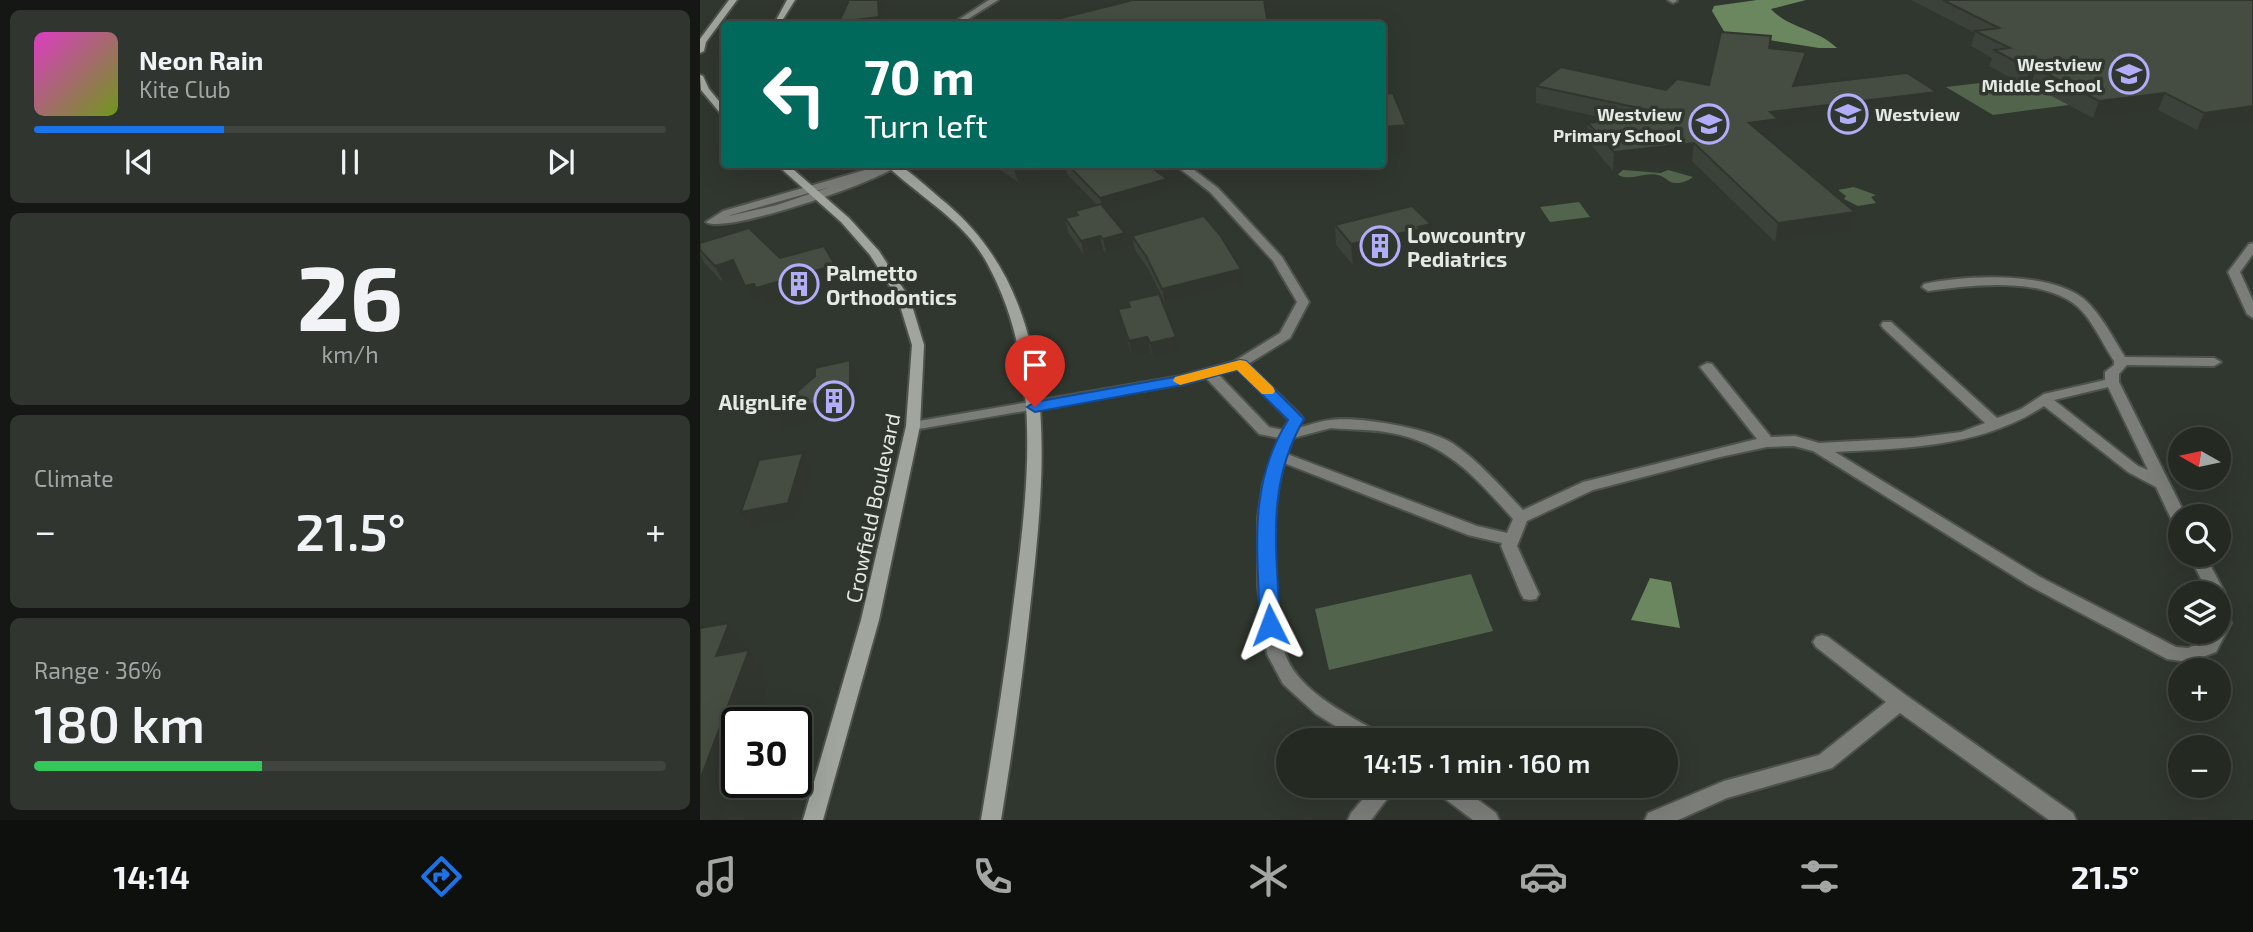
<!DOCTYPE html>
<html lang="en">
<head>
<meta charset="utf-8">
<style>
	:root { --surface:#242922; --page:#30352f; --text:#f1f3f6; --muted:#a3a6a5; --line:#414540; --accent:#1a73e8 }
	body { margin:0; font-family:"Exo 2",sans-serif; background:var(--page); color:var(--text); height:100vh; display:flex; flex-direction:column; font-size:26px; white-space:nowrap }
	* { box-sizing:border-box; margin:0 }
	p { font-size:23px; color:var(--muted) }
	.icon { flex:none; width:38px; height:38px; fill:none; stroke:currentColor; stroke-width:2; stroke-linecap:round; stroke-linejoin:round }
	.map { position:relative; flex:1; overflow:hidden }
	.drawer { display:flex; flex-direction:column; gap:10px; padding:10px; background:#141713; width:700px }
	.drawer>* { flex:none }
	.top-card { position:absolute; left:21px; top:21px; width:665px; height:147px; border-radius:7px; box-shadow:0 7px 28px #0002,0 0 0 2px var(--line); background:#00695c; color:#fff; overflow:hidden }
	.needle { width:46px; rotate:279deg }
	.tools { position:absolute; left:1468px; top:427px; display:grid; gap:14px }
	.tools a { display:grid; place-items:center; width:63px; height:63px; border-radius:50%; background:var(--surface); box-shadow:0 7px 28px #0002,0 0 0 2px var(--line); font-size:35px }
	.speed { position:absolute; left:21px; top:707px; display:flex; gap:14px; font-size:35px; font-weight:700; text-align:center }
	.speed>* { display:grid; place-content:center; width:91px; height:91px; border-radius:50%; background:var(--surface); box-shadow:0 7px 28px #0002,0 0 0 2px var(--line); line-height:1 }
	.speed .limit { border:4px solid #111; border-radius:10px; background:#fff; color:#111 }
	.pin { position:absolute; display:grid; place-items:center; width:60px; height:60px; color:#fff; margin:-72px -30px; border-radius:50% 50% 50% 0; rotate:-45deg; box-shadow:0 0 7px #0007 }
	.pin .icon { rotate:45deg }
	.me { position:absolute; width:77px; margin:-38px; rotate:357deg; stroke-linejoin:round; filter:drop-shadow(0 0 5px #0008) }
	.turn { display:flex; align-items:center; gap:24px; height:147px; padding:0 28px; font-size:32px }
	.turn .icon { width:91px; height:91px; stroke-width:2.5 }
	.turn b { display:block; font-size:49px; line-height:60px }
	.big { font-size:52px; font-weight:600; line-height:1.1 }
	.drawer .tile { flex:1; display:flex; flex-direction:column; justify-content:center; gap:10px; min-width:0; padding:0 24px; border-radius:10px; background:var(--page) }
	.drawer .dial { align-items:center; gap:0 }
	.dial b { font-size:91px; line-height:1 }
	.song { display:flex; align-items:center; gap:21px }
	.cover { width:84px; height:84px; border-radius:10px; background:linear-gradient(135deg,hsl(310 70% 55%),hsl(80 70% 35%)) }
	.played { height:7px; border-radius:4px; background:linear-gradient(90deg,var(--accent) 30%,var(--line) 30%) }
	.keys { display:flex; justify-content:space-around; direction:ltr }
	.heat { display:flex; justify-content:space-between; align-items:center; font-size:38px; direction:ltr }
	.charge { height:10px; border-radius:5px; background:linear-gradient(90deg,#34c759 36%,var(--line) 0) }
	.trip { position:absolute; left:576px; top:728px; width:402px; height:70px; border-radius:35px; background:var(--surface); box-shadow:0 7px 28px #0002,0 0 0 2px var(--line); font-weight:600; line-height:70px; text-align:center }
	.menu { display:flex; height:112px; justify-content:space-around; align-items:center; background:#0e100e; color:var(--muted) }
	.menu .icon { width:49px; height:49px }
	.menu .active { color:var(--accent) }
	.menu b { font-size:32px; color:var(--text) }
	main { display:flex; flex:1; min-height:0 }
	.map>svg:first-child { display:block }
	.green { fill:#53644c }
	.water { fill:#6a875f }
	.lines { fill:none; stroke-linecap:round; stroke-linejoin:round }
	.minor-casing { stroke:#4d534b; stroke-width:4 }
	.secondary-casing { stroke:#4d534b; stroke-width:4 }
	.minor { fill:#7a7d78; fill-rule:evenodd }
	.secondary { fill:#a0a69e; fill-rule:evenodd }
	.wall { fill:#3b4239 }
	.shaded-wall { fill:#30362e }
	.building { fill:#454d42; stroke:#30362e; stroke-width:2 }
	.route { fill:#1a73e8; stroke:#114b97; stroke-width:2 }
	.slow { fill:#f59e0b }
	.labels { text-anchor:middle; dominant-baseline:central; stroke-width:7; stroke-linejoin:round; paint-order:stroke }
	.far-poi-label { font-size:18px; font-weight:bold; fill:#e5e9e3; stroke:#30372e; text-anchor:end }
	.poi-label { font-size:21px; font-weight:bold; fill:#e5e9e3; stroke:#30372e; text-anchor:start }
	.street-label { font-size:21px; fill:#e5e9e3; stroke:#30372e }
</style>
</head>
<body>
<main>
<section class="drawer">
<div class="tile">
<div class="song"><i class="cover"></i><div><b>Neon Rain</b><p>Kite Club</p></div></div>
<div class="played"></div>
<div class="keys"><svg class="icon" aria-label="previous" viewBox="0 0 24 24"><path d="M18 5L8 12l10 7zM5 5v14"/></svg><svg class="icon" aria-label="pause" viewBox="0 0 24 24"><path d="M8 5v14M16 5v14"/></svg><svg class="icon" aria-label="next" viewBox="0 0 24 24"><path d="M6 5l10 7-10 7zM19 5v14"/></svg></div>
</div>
<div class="tile dial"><b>26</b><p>km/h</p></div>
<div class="tile"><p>Climate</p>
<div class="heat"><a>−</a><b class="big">21.5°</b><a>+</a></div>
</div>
<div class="tile"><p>Range · 36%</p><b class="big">180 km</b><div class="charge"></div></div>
</section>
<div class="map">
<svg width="1553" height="820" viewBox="0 0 1553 820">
	<rect width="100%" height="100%" fill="#30372e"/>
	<path class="green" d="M 1314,79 L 1330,84 L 1369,105 L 1293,115 L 1246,87 Z
		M 923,170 L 961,173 L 968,170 L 993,177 C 987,181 983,183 976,183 C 968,183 967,178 961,176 C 948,170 933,181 920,176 L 918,174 Z
		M 1154,187 L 1176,195 L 1171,197 L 1176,203 L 1158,206 L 1144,199 L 1146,196 L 1138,190 Z
		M 879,202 L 890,217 L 850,222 L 840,207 Z
		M 771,574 L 793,631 L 629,670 L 615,609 Z"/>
	<path class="water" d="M 1106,0 L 1071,9 C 1088,28 1118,29 1137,48 L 1119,48 L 1025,33 L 1012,11 L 1014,6 L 1057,0 Z
		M 950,578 L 971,582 L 980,628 L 931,620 Z"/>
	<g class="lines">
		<g class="minor-casing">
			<path id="minor" d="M 289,0 L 298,0 L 260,24 L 252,24 Z
				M 968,0 L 976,0 L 977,1 L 973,3 Z
				M 186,164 L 197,166 C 177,182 24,235 6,222 L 23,211 ZM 130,187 L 77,205 L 29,216 L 31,215 Z
				M 474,164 L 486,164 L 518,188 L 582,257 L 609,302 L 590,338 L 548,364 L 601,416 L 603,419 L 598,428 C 609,425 620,421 630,420 C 658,416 728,428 752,443 C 779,461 801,487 823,510 L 883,482 L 1057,439 L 1000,367 L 1007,363 L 1012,364 L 1071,437 L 1095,436 L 1119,443 L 1214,438 L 1261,432 L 1285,423 L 1183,328 L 1181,325 L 1183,322 L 1191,322 L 1297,418 L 1321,409 L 1344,394 L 1405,380 L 1405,372 L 1414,365 L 1414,361 C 1402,343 1391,316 1373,303 C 1336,277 1270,285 1228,291 L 1222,287 L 1224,284 C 1266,275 1349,271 1384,299 C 1401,314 1413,338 1425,357 L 1514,358 L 1521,362 L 1514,366 L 1427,365 L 1419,374 L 1419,382 L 1486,516 L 1480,516 L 1480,526 L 1474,525 L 1456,487 L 1428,472 L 1344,406 C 1282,447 1207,448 1135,452 L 1340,577 L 1476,647 L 1488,648 L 1503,642 L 1507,632 L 1519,632 L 1519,602 L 1525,604 L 1531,623 L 1516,652 L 1489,662 L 1467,659 L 1328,585 L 1113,451 L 1094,446 L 1067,447 L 1020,457 L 893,490 L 827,521 L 817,546 L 839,594 L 836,599 L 830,600 L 824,599 L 821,594 L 801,546 L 802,543 L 768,535 L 584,463 C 570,507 566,633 594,671 C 615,700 651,716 681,734 L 684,740 L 658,740 L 616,714 L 583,684 L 567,654 L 558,587 L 558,517 L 563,484 L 579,438 L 559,434 L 506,378 L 482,384 L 213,430 L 206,426 L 213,422 L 481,376 L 533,362 L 580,333 L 597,302 L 573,261 L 510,192 ZM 538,369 L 589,420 L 583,430 L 569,427 L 518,374 ZM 1408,387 L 1448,470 L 1438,466 L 1354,400 ZM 631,428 C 651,430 672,429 691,433 C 747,443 777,479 813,519 L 807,533 L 777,526 L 587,454 L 593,438 Z
				M 1553,243 L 1553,254 L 1540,272 L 1553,301 L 1553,318 L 1547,314 L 1528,272 L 1549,244 Z
				M 1489,555 L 1505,555 L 1525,593 L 1522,598 L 1519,598 L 1519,593 L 1508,593 Z
				M 1122,635 L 1128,637 L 1207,696 L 1373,813 L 1376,820 L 1349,820 L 1200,713 L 1132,768 L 1027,798 L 978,820 L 945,820 L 948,813 L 1024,781 L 1119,755 L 1186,702 L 1116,647 L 1113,642 L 1116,637 Z
				M 674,786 L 697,786 L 671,820 L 648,820 L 651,813 Z
				M 733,786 L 759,786 L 796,813 L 799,820 L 773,820 L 736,792 Z"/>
		</g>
		<g class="secondary-casing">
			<path id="secondary" d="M 29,0 L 37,0 L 6,42 L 4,51 L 0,53 L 0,39 Z
				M 87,0 L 95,0 L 80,24 L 74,24 Z
				M 0,75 L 3,76 L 9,89 L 24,107 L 24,115 L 21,114 L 1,90 Z
				M 76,164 L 87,164 L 149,218 L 179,251 L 210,299 L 224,345 L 220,426 L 179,620 L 123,820 L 103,820 L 161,620 L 206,426 L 212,345 L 198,299 L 170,255 L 141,222 Z
				M 185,164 C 189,164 193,164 196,164 C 206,167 236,195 246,203 C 363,302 346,463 331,599 C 323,673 313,747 301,820 L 281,820 C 293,747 305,674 314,600 C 328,488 344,367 287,263 C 264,220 219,197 185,164 Z"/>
		</g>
		<use href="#minor" class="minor"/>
		<use href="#secondary" class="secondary"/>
	</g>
	<path class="wall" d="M 1211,0 L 1553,0 L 1553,123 L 1497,130 L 1458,110 L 1393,118 L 1331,85 L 1324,85 L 1289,66 L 1292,58 L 1271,46 L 1275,33 Z
		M 1069,48 L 1106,52 L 1103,69 L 1096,85 L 1237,92 L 1233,109 L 1076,128 L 1075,136 L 1067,138 L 1155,212 L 1150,231 L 1075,242 L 992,161 L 913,171 L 887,140 L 888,123 L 912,120 L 836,103 L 836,86 L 966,90 L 1009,85 Z
		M 295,164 L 348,164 L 350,171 L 318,182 L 296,167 Z
		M 365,164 L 467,179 L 469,191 L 406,210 L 428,247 L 406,253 L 403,249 L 384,255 L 368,232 L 365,218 L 376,215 L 375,211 L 397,205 L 367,174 Z
		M 635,225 L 731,244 L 721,246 L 721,249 L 653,265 L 636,245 Z
		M 432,236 L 543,283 L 465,303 L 449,270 L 435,250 Z
		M 0,243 L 80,258 L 143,282 L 64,306 L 62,301 L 54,304 L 42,278 L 24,284 L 4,262 L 0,254 Z
		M 428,301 L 476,337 L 479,351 L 453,357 L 451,352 L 432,356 L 418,309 L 430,307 Z"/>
	<path class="shaded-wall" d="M 178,0 L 182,0 L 183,24 L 140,24 L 139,22 Z
		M 1106,52 L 1103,69 L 1089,103 L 1093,86 Z
		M 1336,68 L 1331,85 L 1324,85 L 1330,69 Z
		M 1237,92 L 1233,109 L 1076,128 L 1075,136 L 1046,141 L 1049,123 L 1070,112 Z
		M 1465,93 L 1458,110 L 1393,118 L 1399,101 Z
		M 1553,106 L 1553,123 L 1497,130 L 1504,113 Z
		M 706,125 L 707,152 L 682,155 L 682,127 Z
		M 994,143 L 992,161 L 913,171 L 914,152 Z
		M 329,164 L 348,164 L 350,171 L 318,182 L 314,169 Z
		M 553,164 L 576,164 L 554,167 Z
		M 467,179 L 469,191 L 403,211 L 400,198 Z
		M 1155,212 L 1150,231 L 1075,242 L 1078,223 Z
		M 731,224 L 731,244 L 721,246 L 721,249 L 653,265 L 651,244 Z
		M 425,233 L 428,247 L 406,253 L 403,239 Z
		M 400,236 L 403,249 L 384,255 L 381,241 Z
		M 33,260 L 42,278 L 24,284 L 15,266 Z
		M 135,265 L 143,282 L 64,306 L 62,301 L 54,304 L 45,286 Z
		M 541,269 L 543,283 L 465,303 L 462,289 Z
		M 447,337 L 451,352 L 432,356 L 429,341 Z
		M 476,337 L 479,351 L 453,357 L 450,343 Z
		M 150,360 L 156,375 L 157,411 L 82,428 L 74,412 Z
		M 103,453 L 111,468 L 97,519 L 50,527 L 41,512 Z
		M 29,623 L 48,652 L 49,650 L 69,681 L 54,723 L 37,723 L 37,773 L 20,820 L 0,820 L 0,780 L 16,656 Z"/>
	<path class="building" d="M 149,0 L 178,0 L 179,17 L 139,22 Z
		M 433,0 L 564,0 L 568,24 L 337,24 Z
		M 1243,0 L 1553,0 L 1553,106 L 1504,113 L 1465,93 L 1399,101 L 1336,68 L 1330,69 L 1294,50 L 1310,48 L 1275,31 L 1299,28 Z
		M 1021,32 L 1071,36 L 1069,48 L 1106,52 L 1093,86 L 1207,73 L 1237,92 L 1070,112 L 1078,119 L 1049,123 L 1155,212 L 1078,223 L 994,143 L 914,152 L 888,123 L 967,114 L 836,86 L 861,67 L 966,90 L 977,79 L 1009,85 Z
		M 693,93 L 706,125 L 682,127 L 682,94 Z
		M 307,164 L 329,164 L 314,169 Z
		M 367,164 L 447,164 L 467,179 L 400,198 Z
		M 401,204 L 425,233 L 403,239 L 400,236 L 381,241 L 365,218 L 378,215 L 375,211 Z
		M 712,206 L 731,224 L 718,227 L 721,229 L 651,244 L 635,225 Z
		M 504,216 L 520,235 L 541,269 L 462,289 L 446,256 L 432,236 Z
		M 49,228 L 80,258 L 124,246 L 135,265 L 56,288 L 54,284 L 45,286 L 33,260 L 15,266 L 0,250 L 0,243 Z
		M 459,294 L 476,337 L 450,343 L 447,337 L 429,341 L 418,309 L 430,307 L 428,301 Z
		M 150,360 L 150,396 L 74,412 L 115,376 L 115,368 Z
		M 103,453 L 88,503 L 41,512 L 59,460 Z
		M 29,623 L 16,656 L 49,650 L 0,780 L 0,628 Z"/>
	<path class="route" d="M 540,360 L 546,361 L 604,419 C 565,486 577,550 580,625 L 577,630 L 570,632 L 563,630 L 560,625 C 558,551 547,486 588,420 L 537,370 L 482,385 L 335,412 L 327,407 L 335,402 L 480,376 Z"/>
	<path class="slow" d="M 540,360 L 546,361 L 573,387 L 575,391 L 573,394 L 562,394 L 537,370 L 480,385 L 473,381 L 475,377 Z"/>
	<defs>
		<g id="school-ring" transform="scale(2.0125)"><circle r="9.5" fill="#30372e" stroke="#b2adf9" stroke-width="1.5"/><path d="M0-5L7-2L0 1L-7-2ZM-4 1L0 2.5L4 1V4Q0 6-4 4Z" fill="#b2adf9"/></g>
		<g id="building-ring" transform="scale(2.0125)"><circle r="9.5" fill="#30372e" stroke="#b2adf9" stroke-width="1.5"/><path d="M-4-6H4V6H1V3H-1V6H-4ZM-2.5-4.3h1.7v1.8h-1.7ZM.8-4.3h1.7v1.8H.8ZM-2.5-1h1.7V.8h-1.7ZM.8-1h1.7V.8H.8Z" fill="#b2adf9"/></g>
	</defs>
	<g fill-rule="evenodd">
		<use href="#school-ring" x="1429" y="74"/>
		<use href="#school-ring" x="1148" y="114"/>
		<use href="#school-ring" x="1009" y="124"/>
		<use href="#building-ring" x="680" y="246"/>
		<use href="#building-ring" x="99" y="284"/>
		<use href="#building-ring" x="134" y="401"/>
	</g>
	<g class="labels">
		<g class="far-poi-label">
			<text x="1402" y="64">Westview<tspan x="1402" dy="21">Middle School</tspan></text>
			<text x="982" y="114">Westview<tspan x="982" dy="21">Primary School</tspan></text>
			<text x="1175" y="114" text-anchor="start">Westview</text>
		</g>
		<g class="poi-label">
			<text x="707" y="234">Lowcountry<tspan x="707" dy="24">Pediatrics</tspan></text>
			<text x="126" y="272">Palmetto<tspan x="126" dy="24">Orthodontics</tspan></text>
			<text x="107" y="401" text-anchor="end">AlignLife</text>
		</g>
		<g class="street-label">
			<text transform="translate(172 508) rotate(-78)">Crowfield Boulevard</text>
		</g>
	</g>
</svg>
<div class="tools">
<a><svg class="needle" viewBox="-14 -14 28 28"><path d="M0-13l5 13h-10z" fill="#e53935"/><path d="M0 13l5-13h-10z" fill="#a3a6a5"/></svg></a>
<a><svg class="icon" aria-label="search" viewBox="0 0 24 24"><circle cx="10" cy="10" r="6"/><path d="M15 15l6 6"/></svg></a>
<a><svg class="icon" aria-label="layers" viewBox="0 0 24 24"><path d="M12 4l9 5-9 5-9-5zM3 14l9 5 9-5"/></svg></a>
<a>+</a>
<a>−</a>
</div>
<div class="speed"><div class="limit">30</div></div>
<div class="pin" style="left:335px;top:407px;background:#d93025"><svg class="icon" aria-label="arrive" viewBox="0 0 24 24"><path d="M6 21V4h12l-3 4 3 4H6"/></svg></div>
<svg class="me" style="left:570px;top:625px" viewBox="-20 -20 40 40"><path d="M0-17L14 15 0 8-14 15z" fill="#1a73e8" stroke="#fff" stroke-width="4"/></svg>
<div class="trip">14:15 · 1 min · 160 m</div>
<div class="top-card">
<div class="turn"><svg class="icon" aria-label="left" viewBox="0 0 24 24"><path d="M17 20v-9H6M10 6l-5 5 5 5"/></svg><div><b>70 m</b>Turn left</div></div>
</div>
</div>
</main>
<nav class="menu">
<b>14:14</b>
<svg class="icon active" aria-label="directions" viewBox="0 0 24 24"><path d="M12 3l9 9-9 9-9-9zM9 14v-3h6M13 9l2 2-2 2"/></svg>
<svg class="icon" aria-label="music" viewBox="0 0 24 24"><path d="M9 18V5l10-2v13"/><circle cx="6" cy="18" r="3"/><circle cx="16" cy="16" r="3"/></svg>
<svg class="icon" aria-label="phone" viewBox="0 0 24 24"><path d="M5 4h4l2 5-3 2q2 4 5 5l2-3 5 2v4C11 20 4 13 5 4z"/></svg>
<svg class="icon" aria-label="climate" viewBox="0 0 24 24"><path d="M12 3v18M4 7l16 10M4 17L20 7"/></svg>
<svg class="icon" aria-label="car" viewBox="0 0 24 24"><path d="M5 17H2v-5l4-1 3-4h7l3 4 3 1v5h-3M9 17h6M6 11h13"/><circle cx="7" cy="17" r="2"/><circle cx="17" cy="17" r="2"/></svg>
<svg class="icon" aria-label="filters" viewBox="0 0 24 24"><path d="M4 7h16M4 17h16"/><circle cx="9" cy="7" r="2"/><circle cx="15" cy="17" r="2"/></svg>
<b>21.5°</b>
</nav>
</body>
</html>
